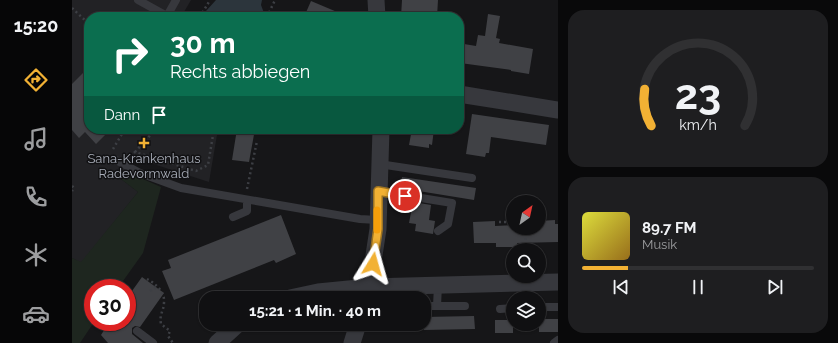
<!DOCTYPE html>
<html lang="de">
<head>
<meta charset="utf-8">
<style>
	:root { --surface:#101012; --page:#1e1e20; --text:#f1f3f6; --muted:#9c9d9f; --line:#303032; --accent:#f2b134 }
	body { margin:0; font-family:Raleway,sans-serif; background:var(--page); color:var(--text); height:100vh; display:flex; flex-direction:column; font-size:15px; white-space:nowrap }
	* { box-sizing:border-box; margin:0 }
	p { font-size:13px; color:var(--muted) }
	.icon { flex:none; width:22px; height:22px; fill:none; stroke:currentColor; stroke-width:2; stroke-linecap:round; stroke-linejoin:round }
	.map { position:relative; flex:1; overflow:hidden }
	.sheet { display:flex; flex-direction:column; gap:10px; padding:10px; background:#09090a; width:280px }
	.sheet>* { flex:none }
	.hud { position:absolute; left:12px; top:12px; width:380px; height:122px; border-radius:16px; box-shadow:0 1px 3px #0004,0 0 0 1px var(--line); background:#0b6e4f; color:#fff; overflow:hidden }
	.needle { width:26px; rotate:33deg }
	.fabs { position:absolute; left:434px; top:195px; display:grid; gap:8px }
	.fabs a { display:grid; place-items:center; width:40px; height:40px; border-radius:50%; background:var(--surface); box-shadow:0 1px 3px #0004,0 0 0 1px var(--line); font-size:20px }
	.speed { position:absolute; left:12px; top:279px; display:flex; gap:8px; font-size:20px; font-weight:700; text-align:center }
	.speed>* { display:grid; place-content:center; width:52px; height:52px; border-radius:50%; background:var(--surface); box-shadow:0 1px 3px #0004,0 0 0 1px var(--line); line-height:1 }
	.speed .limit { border:6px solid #d22; background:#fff; color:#111 }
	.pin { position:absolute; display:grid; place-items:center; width:34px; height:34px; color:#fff; margin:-17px; border:2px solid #fff; border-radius:50%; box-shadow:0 1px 4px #0007 }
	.me { position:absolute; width:44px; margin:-22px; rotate:8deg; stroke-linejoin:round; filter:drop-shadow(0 0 3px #0008) }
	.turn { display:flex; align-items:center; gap:14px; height:84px; padding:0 20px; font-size:18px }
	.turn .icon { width:52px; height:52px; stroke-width:2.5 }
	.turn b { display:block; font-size:28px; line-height:34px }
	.then { display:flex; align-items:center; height:38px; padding:0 20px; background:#0003; gap:8px; font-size:15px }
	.sheet .card { flex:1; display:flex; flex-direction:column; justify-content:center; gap:6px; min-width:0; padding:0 14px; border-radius:16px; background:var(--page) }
	.sheet .dial { align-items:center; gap:0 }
	.dial svg { height:104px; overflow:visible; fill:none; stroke:var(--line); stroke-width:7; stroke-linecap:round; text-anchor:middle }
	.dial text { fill:var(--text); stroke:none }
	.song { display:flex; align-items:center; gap:12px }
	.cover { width:48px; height:48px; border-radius:6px; background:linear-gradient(135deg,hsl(60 70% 55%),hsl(40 70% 35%)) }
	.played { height:4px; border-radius:2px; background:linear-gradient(90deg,var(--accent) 20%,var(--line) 20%) }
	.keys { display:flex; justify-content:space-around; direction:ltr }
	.trip { position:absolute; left:127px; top:291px; width:232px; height:40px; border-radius:16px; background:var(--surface); box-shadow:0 1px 3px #0004,0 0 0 1px var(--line); font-weight:700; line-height:40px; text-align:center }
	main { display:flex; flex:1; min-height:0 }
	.menu { display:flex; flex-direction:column; width:72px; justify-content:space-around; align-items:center; background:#060607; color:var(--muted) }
	.menu .icon { width:28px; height:28px }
	.menu .on { color:var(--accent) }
	.menu b { font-size:18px; color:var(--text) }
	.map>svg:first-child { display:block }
	.built { fill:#222225 }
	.green { fill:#1e261f }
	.water { fill:#2c353c }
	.building { fill:#404145 }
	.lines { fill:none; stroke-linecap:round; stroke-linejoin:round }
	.path { stroke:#3d3f44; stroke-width:2.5; stroke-dasharray:2 3; stroke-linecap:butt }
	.lane { stroke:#37383d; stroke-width:8 }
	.street { stroke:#37383d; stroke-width:17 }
	.route-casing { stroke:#9d7322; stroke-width:10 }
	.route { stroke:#f2b134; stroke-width:7 }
	.slow { stroke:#f59e0b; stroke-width:7 }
	.poi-dot { fill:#f2b134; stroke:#111113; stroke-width:1.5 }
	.labels { text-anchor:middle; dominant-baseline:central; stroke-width:3; stroke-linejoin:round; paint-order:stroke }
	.poi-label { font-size:13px; fill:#a8adb8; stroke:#111113 }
</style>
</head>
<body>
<main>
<nav class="menu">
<b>15:20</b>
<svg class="icon on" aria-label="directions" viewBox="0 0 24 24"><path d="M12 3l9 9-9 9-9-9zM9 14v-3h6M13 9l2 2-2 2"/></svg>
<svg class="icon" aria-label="music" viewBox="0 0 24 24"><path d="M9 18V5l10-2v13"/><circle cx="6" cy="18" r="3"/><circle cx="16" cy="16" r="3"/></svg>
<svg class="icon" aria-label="phone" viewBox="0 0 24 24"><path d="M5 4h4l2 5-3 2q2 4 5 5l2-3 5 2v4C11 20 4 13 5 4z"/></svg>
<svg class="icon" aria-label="climate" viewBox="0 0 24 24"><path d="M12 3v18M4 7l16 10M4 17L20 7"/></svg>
<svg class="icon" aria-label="car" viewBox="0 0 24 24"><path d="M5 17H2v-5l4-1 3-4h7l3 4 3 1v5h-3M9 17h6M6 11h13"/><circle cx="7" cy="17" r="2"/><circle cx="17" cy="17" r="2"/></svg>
</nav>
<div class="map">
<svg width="486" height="343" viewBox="0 0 486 343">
	<rect width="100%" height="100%" fill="#161618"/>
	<path class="built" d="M 0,0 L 119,0 L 109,17 L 17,17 L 17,129 L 146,129 L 137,182 L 63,158 L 49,179 L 66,192 L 9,263 L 0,258 Z"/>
	<path class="green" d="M 55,172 L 89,187 L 71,253 L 46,288 L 21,288 L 21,322 L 22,322 L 8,343 L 0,343 L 0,258 L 9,262 L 66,192 L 49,179 Z"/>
	<path class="water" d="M 144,0 L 190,0 L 189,5 L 192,13 L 186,17 L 133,17 L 134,11 Z"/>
	<path class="building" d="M 330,0 L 366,0 L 365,17 L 329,17 Z
		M 239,1 L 277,17 L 232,17 Z
		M 416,14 L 428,16 L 424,38 L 428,39 L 427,43 L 461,49 L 457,74 L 439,71 L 439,70 L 388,63 L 392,44 L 404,46 L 406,35 L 413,36 Z
		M 17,67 L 16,129 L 39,129 L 24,144 L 13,132 L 7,138 L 0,130 L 0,84 Z
		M 400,114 L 477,125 L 474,145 L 419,137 L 417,153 L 414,153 L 413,157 L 394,154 Z
		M 165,129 L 183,129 L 177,162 L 160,160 Z
		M 340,129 L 362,129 L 360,145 L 357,144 L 357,148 L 337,145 Z
		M 330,177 L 404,188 L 402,200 L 328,188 Z
		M 341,202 L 359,205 L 357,220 L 363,221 L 361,234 L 343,231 L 344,224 L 337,223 Z
		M 209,215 L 224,254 L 204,263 L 202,260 L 102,300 L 90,271 L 99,268 L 96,260 Z
		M 483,220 L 483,224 L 486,224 L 486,242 L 445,243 L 446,247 L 424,247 L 424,243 L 402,243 L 401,222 L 423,221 L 423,226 L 441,225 L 441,228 L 467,228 L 467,221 Z
		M 70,277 L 92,293 L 68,327 L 63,326 L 60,328 L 60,334 L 71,343 L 36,343 L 29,335 L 36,324 L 39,327 L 42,322 L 55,322 L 55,298 Z
		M 402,316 L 403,329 L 352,330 L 352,317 Z
		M 467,319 L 486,319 L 486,332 L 467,332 Z
		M 423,320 L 441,320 L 441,333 L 423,333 Z"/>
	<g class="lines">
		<path class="path" d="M 0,8 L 17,24
			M 128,17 L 138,0
			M 195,17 L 203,0
			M 41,149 L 53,129
			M 63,152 L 84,129
			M 58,156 L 63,152 L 124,171 L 136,165 L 142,129
			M 0,186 L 2,188 L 0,191
			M 175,189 L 185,141
			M 427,222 L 441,222
			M 453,228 L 454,250
			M 75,279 C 83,283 93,292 92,302 C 92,311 87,314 89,324 L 98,331 L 96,336 L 101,343
			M 78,291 L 85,287"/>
		<path class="lane" d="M 66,0 L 95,16 L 104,0
			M 44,160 L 68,173 L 109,188 L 288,219 L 305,220
			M 307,164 L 400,178
			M 306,191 L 380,203 L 376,224 L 366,231
			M 161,217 L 175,211 L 175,200
			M 455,298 L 455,283
			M 352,306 L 365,306 L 366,285
			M 365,306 L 393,306
			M 467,307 L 486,307
			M 428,309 L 441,308
			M 65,331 L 81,343
			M 482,343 L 486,340"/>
		<path class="street" d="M 304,0 L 305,17
			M 387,94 L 486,110
			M 218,298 L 246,292 L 297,287 L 486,282
			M 294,298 L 299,275 L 306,229 L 309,129
			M 145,343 L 166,324
			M 280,343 L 286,324"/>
	</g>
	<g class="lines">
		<g class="route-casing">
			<path id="route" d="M 301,264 L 306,229 L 306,191 L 333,196"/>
		</g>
		<use href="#route" class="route"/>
		<path class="slow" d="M 305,210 L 305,230"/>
	</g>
	<path class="poi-dot" d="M70 137h4v4h4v4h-4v4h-4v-4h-4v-4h4z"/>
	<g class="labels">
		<g class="poi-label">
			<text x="72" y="158">Sana-Krankenhaus<tspan x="72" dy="15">Radevormwald</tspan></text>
		</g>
	</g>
</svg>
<div class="fabs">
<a><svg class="needle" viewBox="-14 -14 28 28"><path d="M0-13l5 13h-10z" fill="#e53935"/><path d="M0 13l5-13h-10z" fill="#9c9d9f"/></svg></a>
<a><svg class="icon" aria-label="search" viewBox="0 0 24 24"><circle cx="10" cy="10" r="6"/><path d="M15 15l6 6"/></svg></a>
<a><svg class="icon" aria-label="layers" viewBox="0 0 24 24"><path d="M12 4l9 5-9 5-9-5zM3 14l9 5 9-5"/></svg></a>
</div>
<div class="speed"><div class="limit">30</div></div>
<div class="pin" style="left:333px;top:196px;background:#d93025"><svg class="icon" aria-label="arrive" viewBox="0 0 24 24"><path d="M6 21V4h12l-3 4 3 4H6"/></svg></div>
<svg class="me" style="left:301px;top:264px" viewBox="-20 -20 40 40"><path d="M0-17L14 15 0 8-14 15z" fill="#f2b134" stroke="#fff" stroke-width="4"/></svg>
<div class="trip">15:21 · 1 Min. · 40 m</div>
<div class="hud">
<div class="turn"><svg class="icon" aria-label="right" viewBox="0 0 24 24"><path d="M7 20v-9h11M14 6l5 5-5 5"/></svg><div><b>30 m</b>Rechts abbiegen</div></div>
<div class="then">Dann<svg class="icon" aria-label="arrive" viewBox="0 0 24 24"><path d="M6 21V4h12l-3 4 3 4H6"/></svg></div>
</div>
</div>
<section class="sheet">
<div class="card dial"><svg viewBox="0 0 100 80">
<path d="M14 69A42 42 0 1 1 86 69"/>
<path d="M14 69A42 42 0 0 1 9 41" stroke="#f2b134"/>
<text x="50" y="56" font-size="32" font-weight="700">23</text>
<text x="50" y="72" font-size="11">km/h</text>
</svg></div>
<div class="card">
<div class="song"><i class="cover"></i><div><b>89.7 FM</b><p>Musik</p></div></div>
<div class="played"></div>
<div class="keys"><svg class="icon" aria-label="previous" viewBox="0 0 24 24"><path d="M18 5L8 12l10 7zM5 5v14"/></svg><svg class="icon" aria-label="pause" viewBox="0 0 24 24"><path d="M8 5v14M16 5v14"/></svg><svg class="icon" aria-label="next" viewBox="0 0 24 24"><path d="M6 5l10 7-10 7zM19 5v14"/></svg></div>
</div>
</section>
</main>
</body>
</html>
